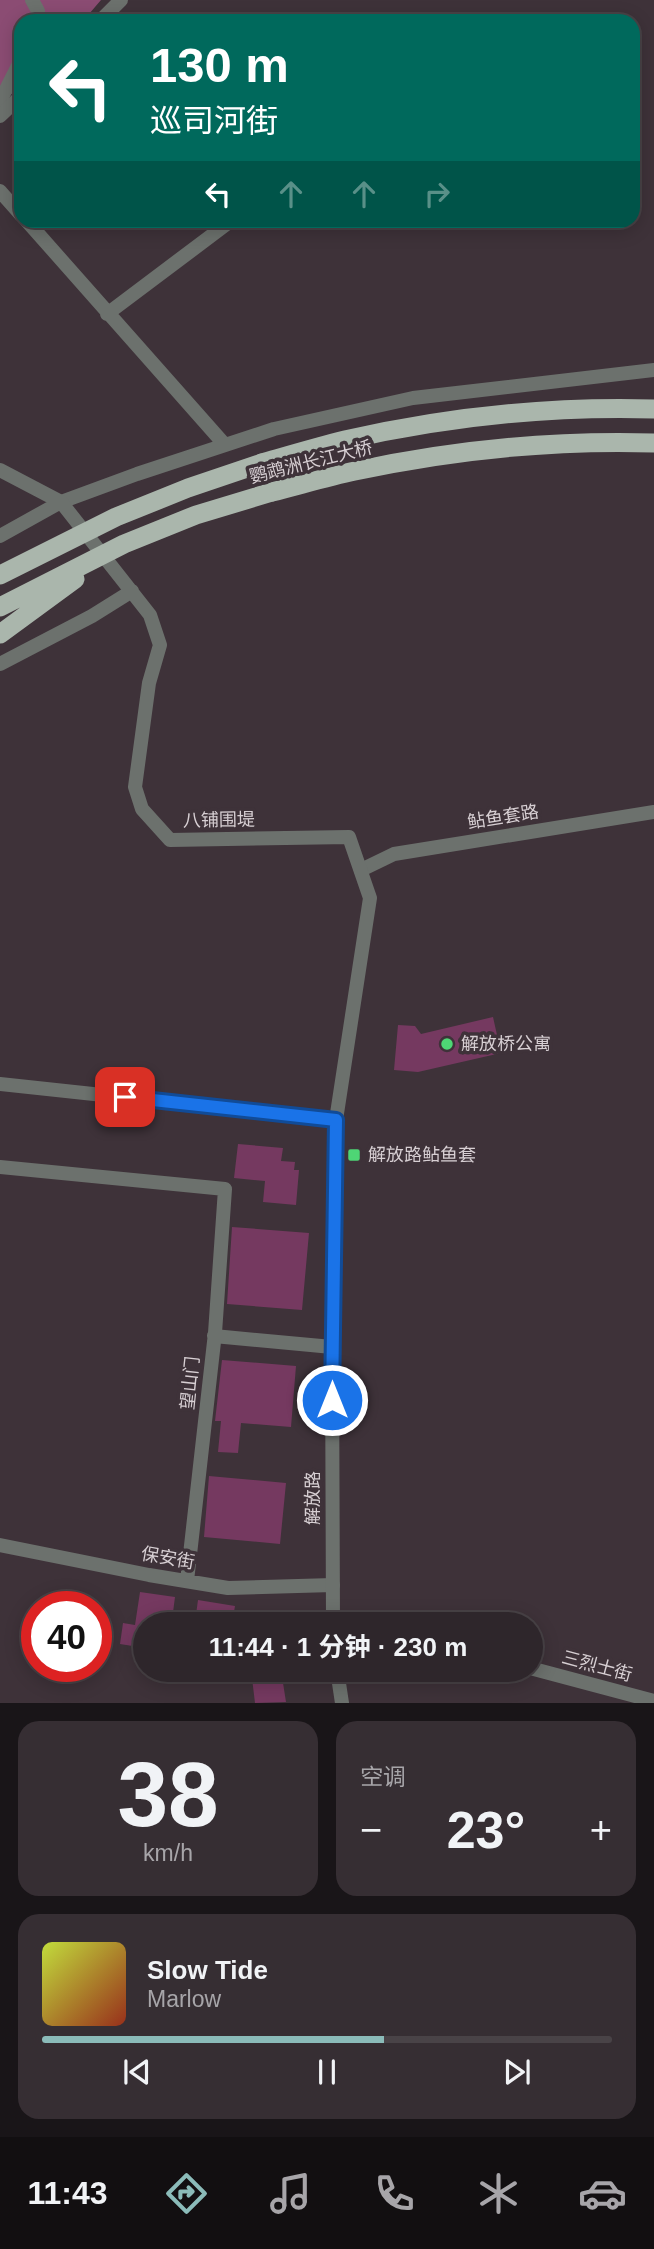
<!DOCTYPE html>
<html lang="zh">
<head>
<meta charset="utf-8">
<style>
	:root { --surface:#2e262b; --page:#362e33; --text:#f1f3f6; --muted:#a7a5a9; --line:#494347; --accent:#8bbbb9 }
	body { margin:0; font-family:Arial,"Noto Sans SC",sans-serif; background:var(--page); color:var(--text); height:100vh; display:flex; flex-direction:column; font-size:26px; white-space:nowrap }
	* { box-sizing:border-box; margin:0 }
	p { font-size:23px; color:var(--muted) }
	.icon { flex:none; width:38px; height:38px; fill:none; stroke:currentColor; stroke-width:2; stroke-linecap:round; stroke-linejoin:round }
	.map { position:relative; height:1703px; overflow:hidden }
	.side { display:flex; flex-direction:column; gap:18px; padding:18px; background:#191518; flex:1 }
	.side>* { flex:none }
	.guide { position:absolute; left:14px; top:14px; width:626px; height:214px; border-radius:21px; box-shadow:0 4px 18px #0003,0 0 0 2px var(--line); background:#00695c; color:#fff; overflow:hidden }
	.speed { position:absolute; left:21px; top:1591px; display:flex; gap:14px; font-size:35px; font-weight:700; text-align:center }
	.speed>* { display:grid; place-content:center; width:91px; height:91px; border-radius:50%; background:var(--surface); box-shadow:0 4px 18px #0003,0 0 0 2px var(--line); line-height:1 }
	.speed .limit { border:10px solid #d22; background:#fff; color:#111 }
	.pin { position:absolute; display:grid; place-items:center; width:60px; height:60px; color:#fff; margin:-30px; border-radius:14px; box-shadow:0 4px 10px #0006 }
	.me { position:absolute; width:77px; margin:-38px; rotate:0deg; stroke-linejoin:round; filter:drop-shadow(0 0 5px #0008) }
	.turn { display:flex; align-items:center; gap:24px; height:147px; padding:0 21px; font-size:32px }
	.turn .icon { width:91px; height:91px; stroke-width:2.5 }
	.turn b { display:block; font-size:49px; line-height:60px }
	.lanes { display:flex; align-items:center; height:66px; padding:0 21px; background:#0003; justify-content:center; gap:35px; direction:ltr }
	.lanes .off { opacity:.35 }
	.big { font-size:52px; font-weight:700; line-height:1.1 }
	.side .card { flex:1; display:flex; flex-direction:column; justify-content:center; gap:10px; min-width:0; padding:0 24px; border-radius:21px; background:var(--page) }
	.side .dial { align-items:center; gap:0 }
	.dial b { font-size:91px; line-height:1 }
	.song { display:flex; align-items:center; gap:21px }
	.cover { width:84px; height:84px; border-radius:10px; background:linear-gradient(135deg,hsl(70 70% 55%),hsl(10 70% 35%)) }
	.played { height:7px; border-radius:4px; background:linear-gradient(90deg,var(--accent) 60%,var(--line) 60%) }
	.keys { display:flex; justify-content:space-around; direction:ltr }
	.heat { display:flex; justify-content:space-between; align-items:center; font-size:38px; direction:ltr }
	.side .tiles { flex:1; display:grid; gap:18px; grid-template-columns:1fr 1fr }
	.card:last-child { grid-column:span 2 }
	.trip { position:absolute; left:133px; top:1612px; width:410px; height:70px; border-radius:35px; background:var(--surface); box-shadow:0 4px 18px #0003,0 0 0 2px var(--line); font-weight:700; line-height:70px; text-align:center }
	.tab-bar { display:flex; height:112px; justify-content:space-around; align-items:center; background:#120f11; color:var(--muted) }
	.tab-bar .icon { width:49px; height:49px }
	.tab-bar .active { color:var(--accent) }
	.tab-bar b { font-size:32px; color:var(--text) }
	.map>svg:first-child { display:block }
	.forest { fill:#8b4c73 }
	.building { fill:#753960 }
	.lines { fill:none; stroke-linecap:round; stroke-linejoin:round }
	.minor { stroke:#6c716d; stroke-width:14 }
	.tertiary { stroke:#6c716d; stroke-width:14 }
	.trunk { stroke:#aab6ac; stroke-width:19 }
	.trunk-bridge { stroke:#aab6ac; stroke-width:19 }
	.route-casing { stroke:#114b97; stroke-width:18 }
	.route { stroke:#1a73e8; stroke-width:12 }
	.poi-dot { fill:#4ed675; stroke:#3e3239; stroke-width:2.5 }
	.labels { text-anchor:middle; dominant-baseline:central; stroke-width:7; stroke-linejoin:round; paint-order:stroke }
	.street-label { font-size:18px; fill:#d7cfd3; stroke:#3e3239 }
	.poi-label { font-size:18px; fill:#d7cfd3; stroke:#3e3239; text-anchor:start }
</style>
</head>
<body>
<div class="map">
<svg width="654" height="1703" viewBox="0 0 654 1703">
	<rect width="100%" height="100%" fill="#3e3239"/>
	<path class="forest" d="M 0,0 L 101,0 L 83,21 L 21,21 L 21,84 L 0,106 Z"/>
	<path class="building" d="M 493,1017 L 501,1053 L 418,1072 L 394,1070 L 398,1025 L 415,1026 L 421,1034 Z
		M 238,1144 L 283,1148 L 281,1161 L 295,1162 L 294,1170 L 299,1170 L 296,1205 L 263,1202 L 265,1181 L 234,1178 Z
		M 232,1227 L 309,1233 L 302,1310 L 227,1304 Z
		M 222,1360 L 296,1366 L 291,1427 L 241,1423 L 238,1453 L 218,1452 L 221,1421 L 215,1421 Z
		M 209,1476 L 286,1483 L 280,1544 L 204,1537 Z
		M 140,1592 L 175,1597 L 172,1620 L 168,1620 L 168,1624 L 145,1624 L 145,1648 L 120,1644 L 123,1623 L 135,1625 Z
		M 198,1600 L 235,1606 L 232,1624 L 202,1624 L 195,1622 Z
		M 251,1670 L 281,1670 L 286,1702 L 255,1703 Z"/>
	<g class="lines">
		<path class="minor" d="M 32,0 L 38,11 L 39,21
			M 0,101 L 21,60
			M 0,191 L 21,215
			M 26,220 L 225,445
			M 107,314 L 232,220
			M 61,502 L 137,474 L 274,429 L 413,398 L 654,370
			M 361,870 L 394,854 L 654,812
			M 0,1167 L 225,1189 L 215,1333 L 187,1581
			M 214,1336 L 332,1347
			M 0,1545 L 149,1575 L 228,1588 L 333,1585"/>
		<path class="tertiary" d="M 100,21 L 121,0
			M 0,116 L 21,96
			M 0,470 L 61,502 L 150,615 L 160,645 L 149,683 L 135,787 L 142,809 L 170,840 L 349,837 L 370,898 L 336,1120 L 332,1347 L 333,1624
			M 0,536 L 61,502
			M 0,664 L 92,616 L 132,591
			M 0,1084 L 336,1120
			M 530,1668 L 654,1701
			M 337,1670 L 342,1703"/>
		<path class="trunk" d="M 262,463 C 290,455 317,447 345,440 C 446,417 551,406 654,409
			M 272,492 C 300,485 327,477 355,471 C 453,450 554,440 654,443"/>
		<path class="trunk-bridge" d="M 0,575 L 116,517 L 188,488 L 262,463
			M 0,607 L 124,544 L 196,515 L 272,492
			M 0,634 L 75,579"/>
	</g>
	<g class="lines">
		<g class="route-casing">
			<path id="route" d="M 125,1097 L 336,1120 L 332,1400"/>
		</g>
		<use href="#route" class="route"/>
	</g>
	<g class="poi-dot">
		<circle cx="447" cy="1044" r="7"/>
		<rect x="347" y="1148" width="14" height="14" rx="3.5"/>
	</g>
	<g class="labels">
		<g class="street-label">
			<text transform="translate(311 462) rotate(-14)">鹦鹉洲长江大桥</text>
			<text transform="translate(503 817) rotate(-9)">鲇鱼套路</text>
			<text transform="translate(219 820) rotate(-1)">八铺围堤</text>
			<text transform="translate(190 1383) rotate(-84)">望山门</text>
			<text transform="translate(313 1498) rotate(-90)">解放路</text>
			<text transform="translate(168 1558) rotate(10)">保安街</text>
			<text transform="translate(597 1666) rotate(15)">三烈士街</text>
		</g>
		<g class="poi-label">
			<text x="461" y="1044">解放桥公寓</text>
			<text x="368" y="1155">解放路鲇鱼套</text>
		</g>
	</g>
</svg>
<div class="speed"><div class="limit">40</div></div>
<div class="pin" style="left:125px;top:1097px;background:#d93025"><svg class="icon" aria-label="arrive" viewBox="0 0 24 24"><path d="M6 21V4h12l-3 4 3 4H6"/></svg></div>
<svg class="me" style="left:332px;top:1400px" viewBox="-20 -20 40 40"><circle r="17" fill="#1a73e8" stroke="#fff" stroke-width="3"/><path d="M0-11L8 9 0 5-8 9z" fill="#fff"/></svg>
<div class="trip">11:44 · 1 分钟 · 230 m</div>
<div class="guide">
<div class="turn"><svg class="icon" aria-label="left" viewBox="0 0 24 24"><path d="M17 20v-9H6M10 6l-5 5 5 5"/></svg><div><b>130 m</b>巡司河街</div></div>
<div class="lanes"><svg class="icon" aria-label="left" viewBox="0 0 24 24"><path d="M17 20v-9H6M10 6l-5 5 5 5"/></svg><svg class="icon off" aria-label="ahead" viewBox="0 0 24 24"><path d="M12 20V5M6 11l6-6 6 6"/></svg><svg class="icon off" aria-label="ahead" viewBox="0 0 24 24"><path d="M12 20V5M6 11l6-6 6 6"/></svg><svg class="icon off" aria-label="right" viewBox="0 0 24 24"><path d="M7 20v-9h11M14 6l5 5-5 5"/></svg></div>
</div>
</div>
<section class="side">
<div class="tiles">
<div class="card dial"><b>38</b><p>km/h</p></div>
<div class="card"><p>空调</p>
<div class="heat"><a>−</a><b class="big">23°</b><a>+</a></div>
</div>
<div class="card">
<div class="song"><i class="cover"></i><div><b>Slow Tide</b><p>Marlow</p></div></div>
<div class="played"></div>
<div class="keys"><svg class="icon" aria-label="previous" viewBox="0 0 24 24"><path d="M18 5L8 12l10 7zM5 5v14"/></svg><svg class="icon" aria-label="pause" viewBox="0 0 24 24"><path d="M8 5v14M16 5v14"/></svg><svg class="icon" aria-label="next" viewBox="0 0 24 24"><path d="M6 5l10 7-10 7zM19 5v14"/></svg></div>
</div>
</div>
</section>
<nav class="tab-bar">
<b>11:43</b>
<svg class="icon active" aria-label="directions" viewBox="0 0 24 24"><path d="M12 3l9 9-9 9-9-9zM9 14v-3h6M13 9l2 2-2 2"/></svg>
<svg class="icon" aria-label="music" viewBox="0 0 24 24"><path d="M9 18V5l10-2v13"/><circle cx="6" cy="18" r="3"/><circle cx="16" cy="16" r="3"/></svg>
<svg class="icon" aria-label="phone" viewBox="0 0 24 24"><path d="M5 4h4l2 5-3 2q2 4 5 5l2-3 5 2v4C11 20 4 13 5 4z"/></svg>
<svg class="icon" aria-label="climate" viewBox="0 0 24 24"><path d="M12 3v18M4 7l16 10M4 17L20 7"/></svg>
<svg class="icon" aria-label="car" viewBox="0 0 24 24"><path d="M5 17H2v-5l4-1 3-4h7l3 4 3 1v5h-3M9 17h6M6 11h13"/><circle cx="7" cy="17" r="2"/><circle cx="17" cy="17" r="2"/></svg>
</nav>
</body>
</html>
